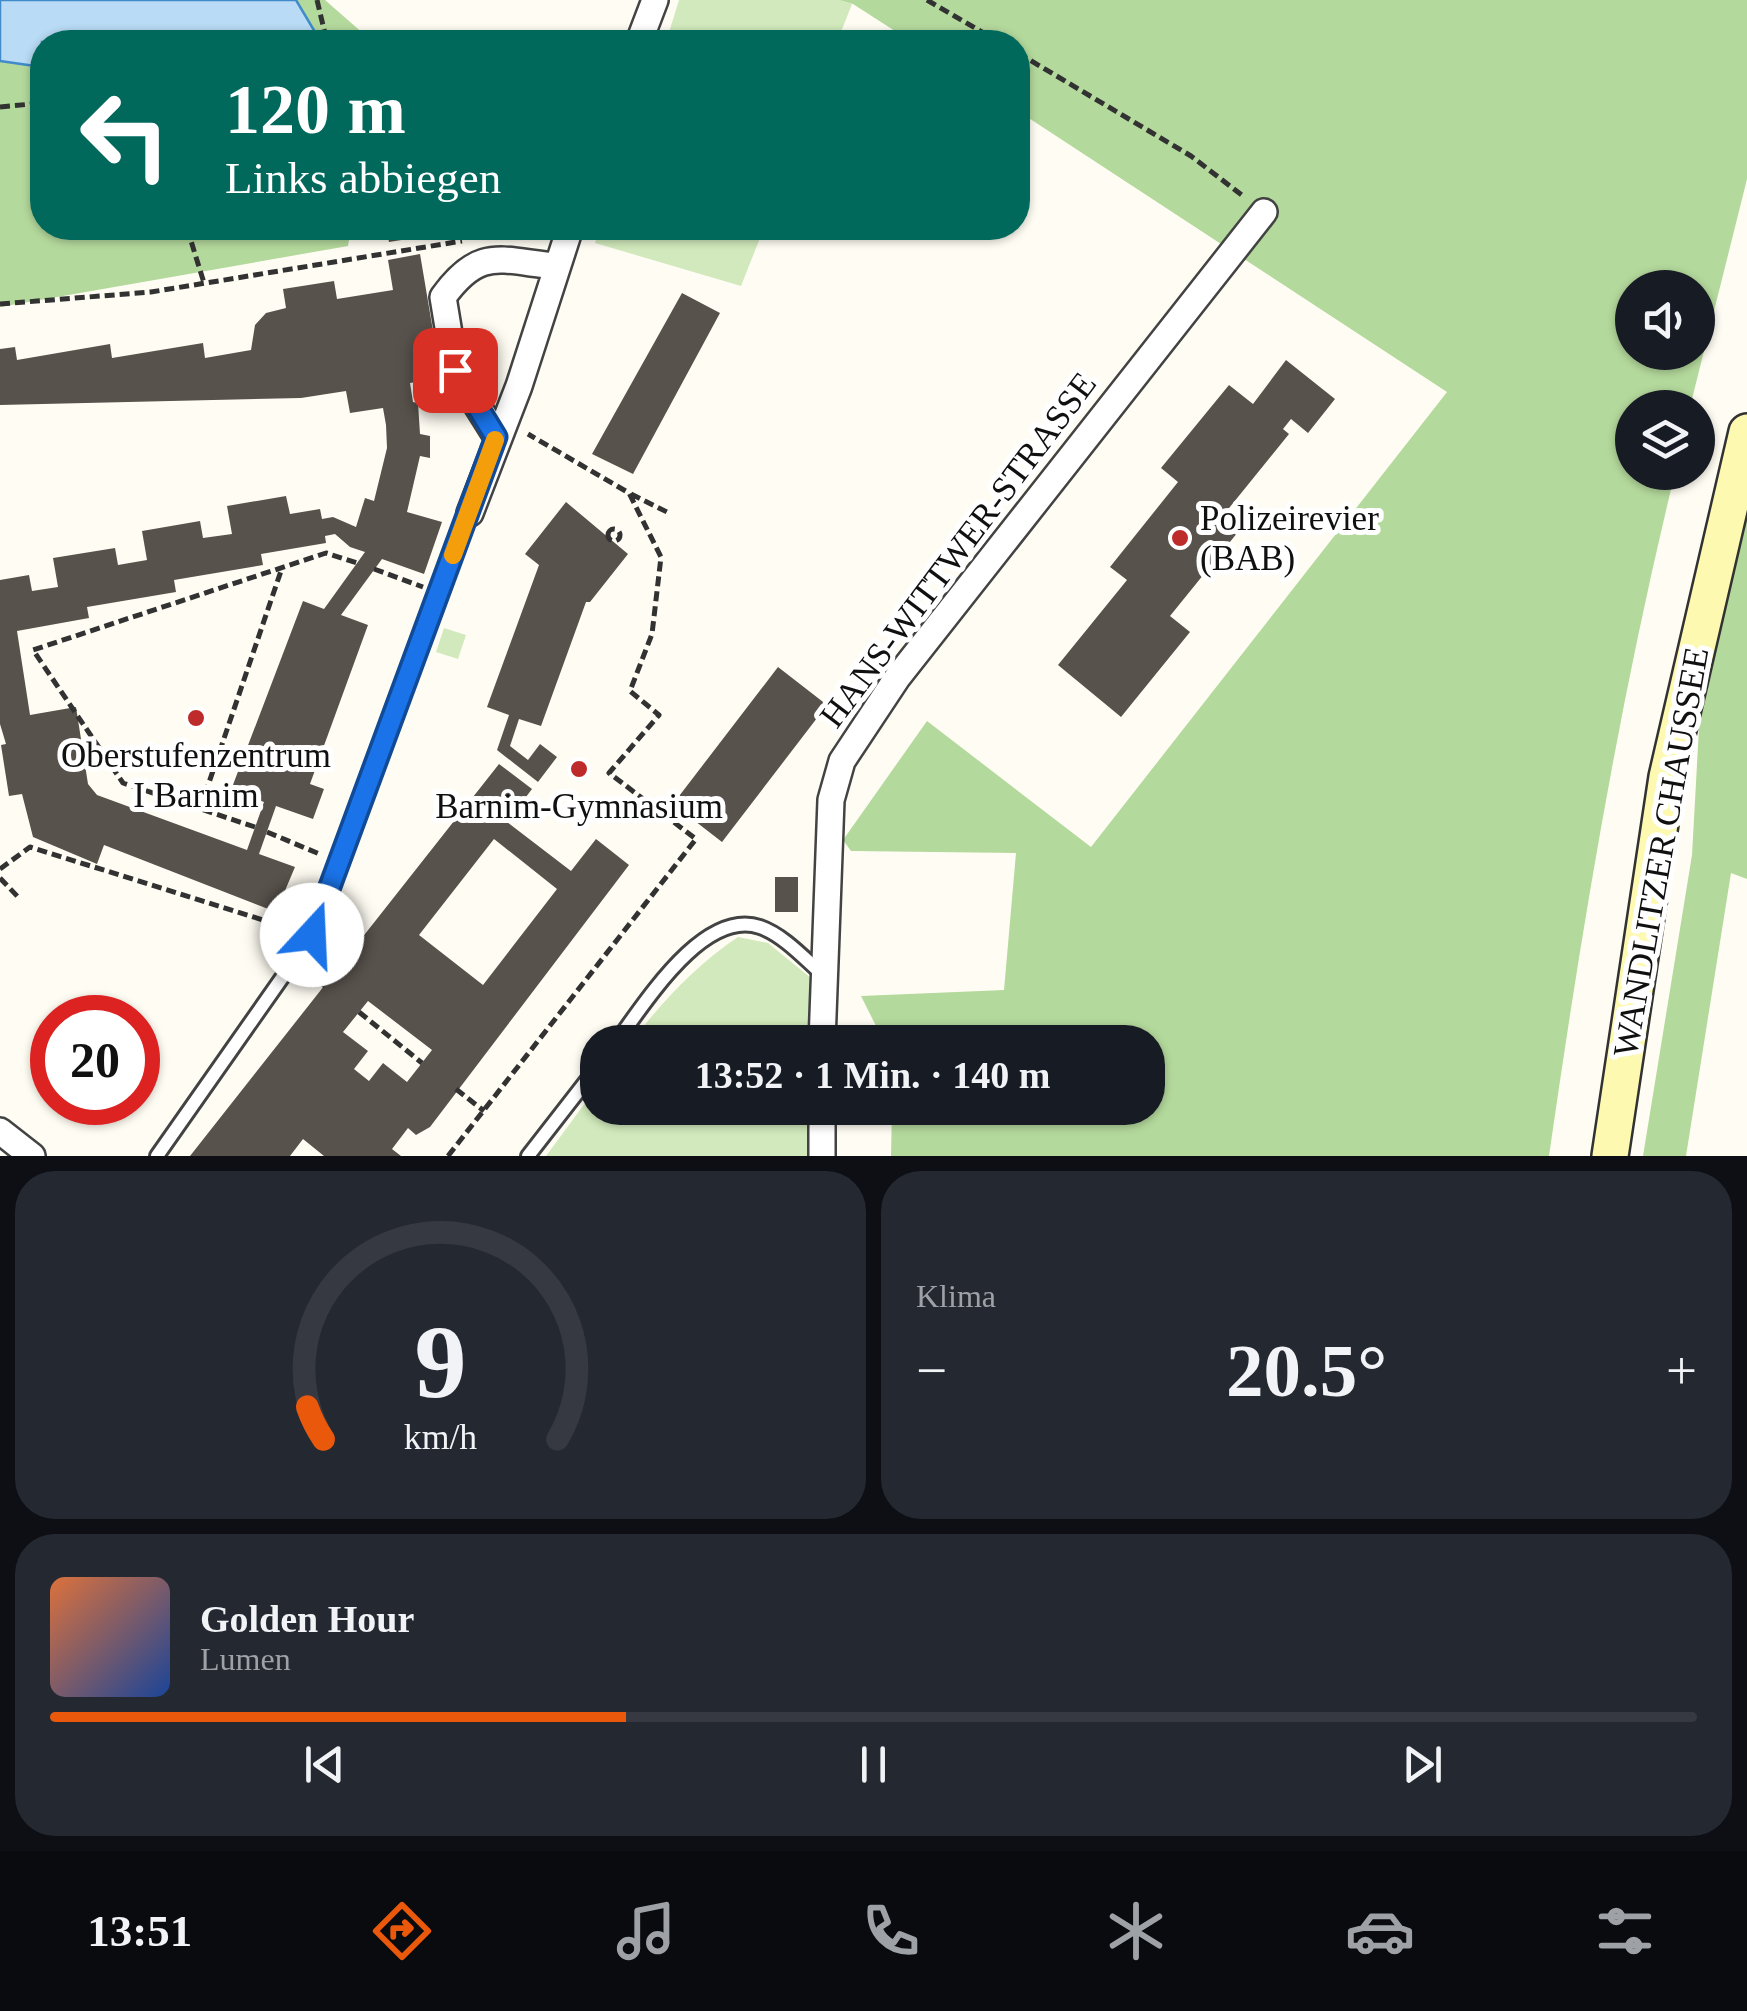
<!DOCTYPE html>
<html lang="de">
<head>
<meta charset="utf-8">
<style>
	:root { --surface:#171b24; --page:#242831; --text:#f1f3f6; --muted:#9ea1a6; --line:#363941; --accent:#ea580c }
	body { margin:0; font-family:Georgia,serif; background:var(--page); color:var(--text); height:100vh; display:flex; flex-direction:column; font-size:38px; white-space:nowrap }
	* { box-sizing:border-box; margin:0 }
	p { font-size:32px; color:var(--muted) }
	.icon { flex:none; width:55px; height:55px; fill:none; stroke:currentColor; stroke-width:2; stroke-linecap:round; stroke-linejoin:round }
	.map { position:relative; height:1156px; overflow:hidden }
	.side { display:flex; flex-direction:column; gap:15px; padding:15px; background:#0d0f14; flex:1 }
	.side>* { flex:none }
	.top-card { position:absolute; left:30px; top:30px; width:1000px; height:210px; border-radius:40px; box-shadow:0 2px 8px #0004; background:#00695c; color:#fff; overflow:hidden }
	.tools { position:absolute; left:1615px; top:270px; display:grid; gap:20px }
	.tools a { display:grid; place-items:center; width:100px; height:100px; border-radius:50%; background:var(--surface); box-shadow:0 2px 8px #0004; font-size:50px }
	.speed { position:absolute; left:30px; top:995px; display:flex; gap:20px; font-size:50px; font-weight:700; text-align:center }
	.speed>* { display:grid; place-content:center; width:130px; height:130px; border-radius:50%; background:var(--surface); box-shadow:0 2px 8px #0004; line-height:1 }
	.speed .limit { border:15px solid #d22; background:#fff; color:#111 }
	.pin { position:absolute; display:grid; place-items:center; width:85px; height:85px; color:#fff; margin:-42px; border-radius:20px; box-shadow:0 5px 15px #0006 }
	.me { position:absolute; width:110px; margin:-55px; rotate:20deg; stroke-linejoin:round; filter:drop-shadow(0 0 8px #0008) }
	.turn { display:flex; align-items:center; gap:35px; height:210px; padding:0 30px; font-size:45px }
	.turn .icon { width:130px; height:130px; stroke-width:2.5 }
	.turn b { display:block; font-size:70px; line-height:85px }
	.big { font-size:75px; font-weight:800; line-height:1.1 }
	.side .widget { flex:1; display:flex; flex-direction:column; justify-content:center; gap:15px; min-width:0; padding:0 35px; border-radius:40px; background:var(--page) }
	.side .dial { align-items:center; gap:0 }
	.dial svg { height:260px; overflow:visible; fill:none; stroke:var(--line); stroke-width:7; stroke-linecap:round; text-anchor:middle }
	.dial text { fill:var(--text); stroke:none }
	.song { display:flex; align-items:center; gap:30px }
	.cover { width:120px; height:120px; border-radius:15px; background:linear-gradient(135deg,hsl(20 70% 55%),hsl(220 70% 35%)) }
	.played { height:10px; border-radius:5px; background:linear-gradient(90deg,var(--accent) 35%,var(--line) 35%) }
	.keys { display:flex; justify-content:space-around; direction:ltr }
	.heat { display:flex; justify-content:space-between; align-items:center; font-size:55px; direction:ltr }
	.side .tiles { flex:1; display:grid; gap:15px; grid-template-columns:1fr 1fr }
	.widget:last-child { grid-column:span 2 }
	.trip { position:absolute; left:580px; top:1025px; width:585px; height:100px; border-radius:40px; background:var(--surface); box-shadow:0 2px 8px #0004; font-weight:800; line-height:100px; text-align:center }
	.dock { display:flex; height:160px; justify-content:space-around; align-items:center; background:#090b0e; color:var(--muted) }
	.dock .icon { width:70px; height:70px }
	.dock .on { color:var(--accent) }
	.dock b { font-size:45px; color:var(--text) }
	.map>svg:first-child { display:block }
	.green { fill:#d1e9bc }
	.forest { fill:#b4d99c; fill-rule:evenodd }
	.water { fill:#b9dbf5; stroke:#418bca; stroke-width:2.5 }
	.building { fill:#58524c; fill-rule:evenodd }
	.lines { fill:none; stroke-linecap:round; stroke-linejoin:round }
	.lane-casing { stroke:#434343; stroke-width:18 }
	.street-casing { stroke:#434343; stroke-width:30 }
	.secondary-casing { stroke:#323232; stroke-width:40 }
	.path { stroke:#323232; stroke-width:5; stroke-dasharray:10 5; stroke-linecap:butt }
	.lane { stroke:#fff; stroke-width:12 }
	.street { stroke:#fff; stroke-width:25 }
	.secondary { stroke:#fdf9b0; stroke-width:35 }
	.route-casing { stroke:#114b97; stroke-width:25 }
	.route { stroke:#1a73e8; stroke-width:18 }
	.slow { stroke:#f59e0b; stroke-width:18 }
	.poi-dot { fill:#bd2c2a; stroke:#fff; stroke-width:4 }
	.labels { text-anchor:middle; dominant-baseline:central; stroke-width:10; stroke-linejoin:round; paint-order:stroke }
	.poi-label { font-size:35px; fill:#101010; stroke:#fff }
	.street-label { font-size:35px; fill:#101010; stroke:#fff }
</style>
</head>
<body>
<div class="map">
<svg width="1747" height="1156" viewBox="0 0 1747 1156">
	<rect width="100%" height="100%" fill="#fffdf3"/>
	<path class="green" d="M 679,0 L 839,0 L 852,4 L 837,42 L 666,42 Z
		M 600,228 L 764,228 L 741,286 L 595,243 Z
		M 444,628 L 466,635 L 458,659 L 436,652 Z
		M 738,937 L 768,943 L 811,978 L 811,1042 L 631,1042 C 662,1002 695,966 738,937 Z
		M 597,1087 L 598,1108 L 810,1108 L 809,1156 L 546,1156 Z"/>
	<path class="forest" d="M 296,0 L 325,0 L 373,42 L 321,42 Z
		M 839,0 L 1747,0 L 1747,179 L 1690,407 L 1632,408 L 1632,472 L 1675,473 C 1620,698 1582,926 1549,1156 L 891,1156 L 892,1108 L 1148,1108 L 1148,1042 L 884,1042 L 861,996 L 1004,990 L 1016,853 L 851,851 L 843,840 L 927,721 L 1091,847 L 1447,392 L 1018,111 L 1018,42 L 912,42 L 853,4 ZM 1632,288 L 1698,288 L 1698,352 L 1632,352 Z
		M 0,61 L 42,67 L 42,228 L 351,228 L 348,246 L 0,307 Z
		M 1747,503 L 1747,879 L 1731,873 L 1686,1156 L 1643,1156 L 1692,855 L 1702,674 Z"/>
	<path class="water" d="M 0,0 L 296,0 L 321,42 L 42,42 L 42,67 L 0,61 Z"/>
	<path class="building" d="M 386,228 L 463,228 L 463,230 L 389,242 Z
		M 420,254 L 441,378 L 410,383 L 413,402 L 418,403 L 420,434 L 430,436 L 430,458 L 420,456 L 407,512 L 442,522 L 424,574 L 382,559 L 341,615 L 368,625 L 310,784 L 324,789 L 313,819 L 276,806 L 259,854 L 295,867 L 276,912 L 104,845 L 97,864 L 33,837 L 22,794 L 9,796 L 1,745 L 6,744 L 0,724 L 0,580 L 29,575 L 32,591 L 58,587 L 53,558 L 115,548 L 118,565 L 147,560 L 142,531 L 200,521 L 203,538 L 232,534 L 227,506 L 286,496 L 290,514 L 320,509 L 322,519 L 333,517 L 356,527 L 365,498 L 374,501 L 387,448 L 386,425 L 383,408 L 350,413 L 346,391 L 301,398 L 0,405 L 0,349 L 15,347 L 17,360 L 110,344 L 112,358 L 203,343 L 205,358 L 251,350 L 255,325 L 266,313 L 286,308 L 283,289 L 334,281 L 337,299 L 393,290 L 388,260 ZM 335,534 L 350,547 L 365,552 L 324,609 L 303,601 L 231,790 L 264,802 L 247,850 L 97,795 L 88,784 L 76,707 L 30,715 L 17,631 L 89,618 L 87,607 L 176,592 L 174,580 L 263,565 L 261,554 L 326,543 L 325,536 Z
		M 682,293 L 720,313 L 633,474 L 592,454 Z
		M 1286,360 L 1335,399 L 1308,433 L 1291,419 L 1283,429 L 1289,434 L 1221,518 L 1238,532 L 1170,616 L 1190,632 L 1121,717 L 1058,665 L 1127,580 L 1110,567 L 1178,482 L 1161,468 L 1229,385 L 1253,404 Z
		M 566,502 L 628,554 L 590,602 L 586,602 L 541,726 L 519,719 L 510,746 L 528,760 L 540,744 L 557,757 L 538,782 L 497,750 L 509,715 L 487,707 L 539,565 L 525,554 Z
		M 778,667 L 827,705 L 722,842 L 673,804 Z
		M 499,764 L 532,789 L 507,822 L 571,871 L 596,839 L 629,865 L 430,1127 L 416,1135 L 408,1128 L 392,1149 L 401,1156 L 324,1156 L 303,1139 L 290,1156 L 190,1156 ZM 494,839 L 557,889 L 483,985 L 419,935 ZM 368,1001 L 432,1050 L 407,1082 L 383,1063 L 369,1081 L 354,1069 L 368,1051 L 343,1032 Z
		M 775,877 L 798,877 L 798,912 L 775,912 Z"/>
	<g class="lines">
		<g class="lane-casing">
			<path id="lane" d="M 616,1042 C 644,1005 703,908 760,927 C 783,935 804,958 822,974
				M 157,1156 L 312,935 L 470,513
				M 528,1156 L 598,1066"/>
		</g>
		<g class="street-casing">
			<path id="street" d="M 639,42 L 655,0
				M 497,437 L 455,370 L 443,297 C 480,246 500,261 557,266
				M 470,513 L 519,386 L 570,228
				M 822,1042 L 831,800 L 842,761 L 897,678 L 1264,212
				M 822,1108 L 822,1156
				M 0,1131 L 32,1156"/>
		</g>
		<g class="secondary-casing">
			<path id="secondary" d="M 1610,1156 L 1667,777 L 1747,432"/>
		</g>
		<path class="path" d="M 317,0 L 327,42
			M 927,0 L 999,42
			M 1018,53 L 1191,156 L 1243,196
			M 0,107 L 42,103
			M 187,228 L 204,283
			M 0,304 L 151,292 L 462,241
			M 631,494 L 669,513
			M608 535a6 6 0 1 1 12 0a6 6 0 1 1-12 0Z
			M 374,569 L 423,587
			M 200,809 L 282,568
			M 255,827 L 123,783 L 33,650 L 326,553 L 357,563
			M 267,832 L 322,855
			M 0,869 L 30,847 L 292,929
			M 0,878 L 19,898
			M 311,974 L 325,986
			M 359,1012 L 422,1063
			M 456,1089 L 484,1111
			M 448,1156 L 696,839 L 609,773 L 659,715 L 630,691 L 652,634 L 661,557 L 629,493 L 528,434"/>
		<use href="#lane" class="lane"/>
		<use href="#street" class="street"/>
		<use href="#secondary" class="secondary"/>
	</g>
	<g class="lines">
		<g class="route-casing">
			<path id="route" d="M 312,935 L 496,437 L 455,370"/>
		</g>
		<use href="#route" class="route"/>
		<path class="slow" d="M 453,555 L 495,440"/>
	</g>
	<g class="poi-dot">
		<circle cx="1180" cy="538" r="10"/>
		<circle cx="196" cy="718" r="10"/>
		<circle cx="579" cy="769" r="10"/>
	</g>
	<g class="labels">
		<g class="poi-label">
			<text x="1200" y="518" text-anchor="start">Polizeirevier<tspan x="1200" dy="40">(BAB)</tspan></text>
			<text x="196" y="755">Oberstufenzentrum<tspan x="196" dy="40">I Barnim</tspan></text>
			<text x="579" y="806">Barnim-Gymnasium</text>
		</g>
		<g class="street-label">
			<text transform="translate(958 550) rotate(-53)">HANS-WITTWER-STRASSE</text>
			<text transform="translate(1661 852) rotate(-80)">WANDLITZER CHAUSSEE</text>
		</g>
	</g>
</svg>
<div class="tools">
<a><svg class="icon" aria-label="sound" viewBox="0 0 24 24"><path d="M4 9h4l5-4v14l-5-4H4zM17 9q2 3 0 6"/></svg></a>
<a><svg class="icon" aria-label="layers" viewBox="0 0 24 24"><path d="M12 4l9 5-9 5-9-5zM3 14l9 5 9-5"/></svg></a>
</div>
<div class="speed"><div class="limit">20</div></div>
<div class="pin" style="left:455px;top:370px;background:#d93025"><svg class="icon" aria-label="arrive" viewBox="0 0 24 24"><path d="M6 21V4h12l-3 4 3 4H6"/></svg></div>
<svg class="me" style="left:312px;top:935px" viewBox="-20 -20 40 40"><circle r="19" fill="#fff"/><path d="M0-13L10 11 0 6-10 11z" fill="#1a73e8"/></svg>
<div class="trip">13:52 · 1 Min. · 140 m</div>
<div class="top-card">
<div class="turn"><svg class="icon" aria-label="left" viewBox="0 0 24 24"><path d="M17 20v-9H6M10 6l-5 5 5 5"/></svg><div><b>120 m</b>Links abbiegen</div></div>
</div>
</div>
<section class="side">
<div class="tiles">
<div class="widget dial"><svg viewBox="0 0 100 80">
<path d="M14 69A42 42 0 1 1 86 69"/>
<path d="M14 69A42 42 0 0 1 9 59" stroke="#ea580c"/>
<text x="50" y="56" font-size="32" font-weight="700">9</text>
<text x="50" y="72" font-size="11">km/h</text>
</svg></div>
<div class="widget"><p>Klima</p>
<div class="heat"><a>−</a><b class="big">20.5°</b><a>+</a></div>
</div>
<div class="widget">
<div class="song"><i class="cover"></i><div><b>Golden Hour</b><p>Lumen</p></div></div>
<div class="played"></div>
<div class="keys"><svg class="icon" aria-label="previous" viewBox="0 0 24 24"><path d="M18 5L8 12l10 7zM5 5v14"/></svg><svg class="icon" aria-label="pause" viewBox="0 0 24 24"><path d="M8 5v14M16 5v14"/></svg><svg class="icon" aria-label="next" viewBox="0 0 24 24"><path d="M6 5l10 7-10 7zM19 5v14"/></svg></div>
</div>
</div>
</section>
<nav class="dock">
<b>13:51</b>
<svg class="icon on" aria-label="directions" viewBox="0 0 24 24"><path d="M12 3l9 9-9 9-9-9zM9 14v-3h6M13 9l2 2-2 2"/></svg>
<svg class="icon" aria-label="music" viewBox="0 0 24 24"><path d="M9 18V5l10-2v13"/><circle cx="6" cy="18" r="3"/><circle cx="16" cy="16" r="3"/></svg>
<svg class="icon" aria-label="phone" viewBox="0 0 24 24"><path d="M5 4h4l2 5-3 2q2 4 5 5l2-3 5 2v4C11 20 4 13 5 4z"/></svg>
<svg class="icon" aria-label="climate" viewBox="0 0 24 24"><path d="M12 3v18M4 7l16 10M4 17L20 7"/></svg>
<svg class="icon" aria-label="car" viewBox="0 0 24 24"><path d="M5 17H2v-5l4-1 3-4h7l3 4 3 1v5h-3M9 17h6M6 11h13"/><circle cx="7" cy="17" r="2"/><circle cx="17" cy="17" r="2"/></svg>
<svg class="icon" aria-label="filters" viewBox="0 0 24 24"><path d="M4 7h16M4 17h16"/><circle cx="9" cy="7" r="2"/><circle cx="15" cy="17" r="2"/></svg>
</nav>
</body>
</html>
